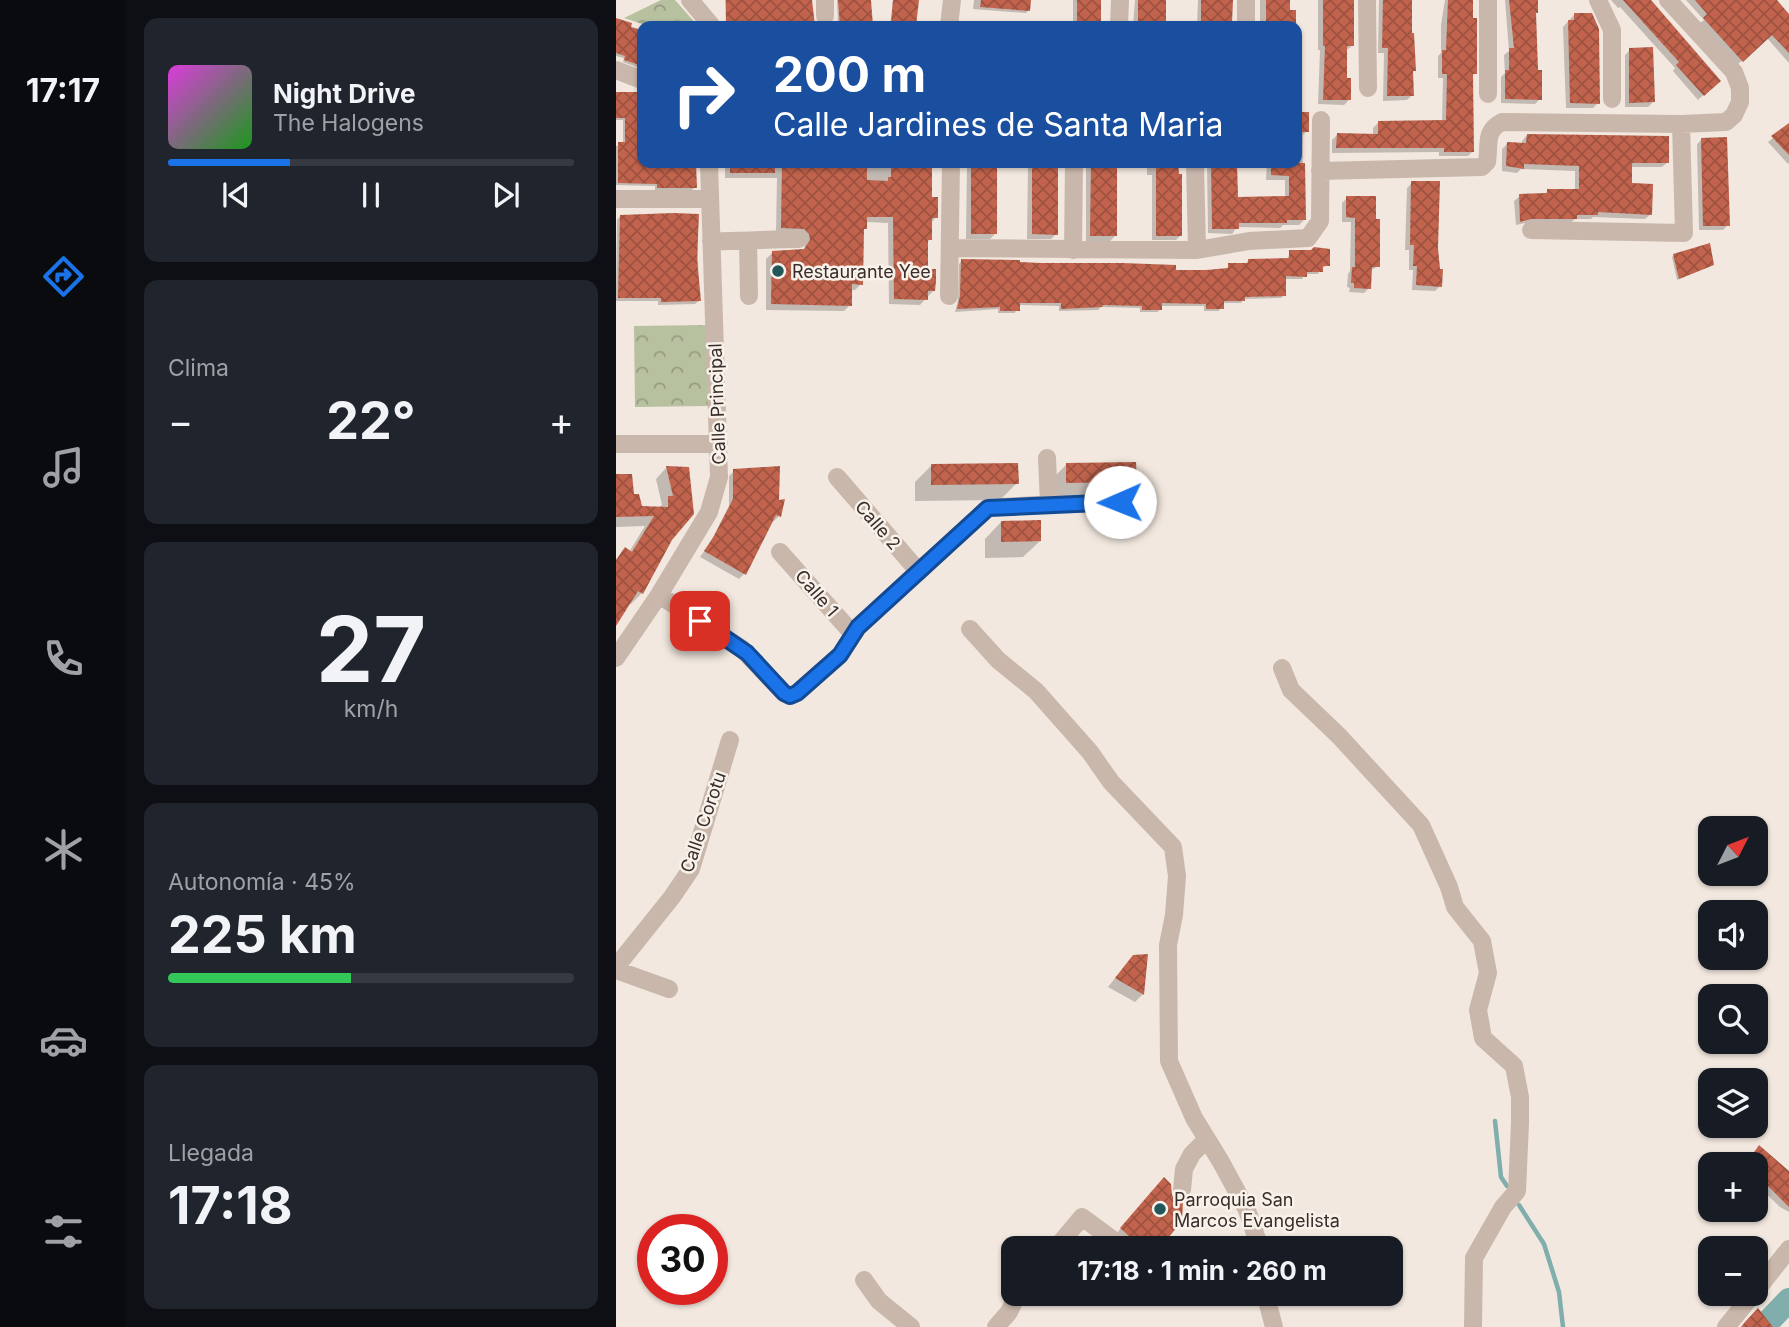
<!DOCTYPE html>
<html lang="es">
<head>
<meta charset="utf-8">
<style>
	:root { --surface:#171b24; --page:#20242c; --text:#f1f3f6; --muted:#9ea1a6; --line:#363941; --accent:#1a73e8 }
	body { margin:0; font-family:Inter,sans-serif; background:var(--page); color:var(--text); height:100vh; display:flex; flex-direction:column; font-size:26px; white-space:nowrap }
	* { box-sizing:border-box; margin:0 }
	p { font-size:23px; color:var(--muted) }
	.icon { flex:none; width:38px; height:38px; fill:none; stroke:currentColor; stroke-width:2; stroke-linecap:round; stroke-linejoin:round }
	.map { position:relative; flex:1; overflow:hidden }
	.panel { display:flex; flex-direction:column; gap:18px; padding:18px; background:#0d0f14; width:490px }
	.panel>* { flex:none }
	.hud { position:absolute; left:21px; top:21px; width:665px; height:147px; border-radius:14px; box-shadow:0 2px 5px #0004; background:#1a4fa0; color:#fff; overflow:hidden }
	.needle { width:46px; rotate:48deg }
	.tools { position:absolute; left:1082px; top:816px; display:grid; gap:14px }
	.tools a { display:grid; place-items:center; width:70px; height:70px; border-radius:14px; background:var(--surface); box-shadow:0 2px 5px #0004; font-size:35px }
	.speed { position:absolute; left:21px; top:1214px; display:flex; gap:14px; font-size:35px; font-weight:700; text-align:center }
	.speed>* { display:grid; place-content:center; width:91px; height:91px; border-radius:50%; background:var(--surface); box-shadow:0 2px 5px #0004; line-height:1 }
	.speed .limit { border:10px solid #d22; background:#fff; color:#111 }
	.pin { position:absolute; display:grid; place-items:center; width:60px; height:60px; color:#fff; margin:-30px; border-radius:14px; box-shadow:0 4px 10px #0006 }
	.me { position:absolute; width:77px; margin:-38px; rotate:269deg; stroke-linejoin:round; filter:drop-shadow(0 0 5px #0008) }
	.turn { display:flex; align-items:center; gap:24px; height:147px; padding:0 21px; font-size:32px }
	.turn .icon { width:91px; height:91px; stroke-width:2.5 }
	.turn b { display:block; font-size:49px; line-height:60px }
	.big { font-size:52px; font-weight:700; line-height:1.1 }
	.panel .tile { flex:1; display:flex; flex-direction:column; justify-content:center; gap:10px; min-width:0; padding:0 24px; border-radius:14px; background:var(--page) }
	.panel .dial { align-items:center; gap:0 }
	.dial b { font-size:91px; line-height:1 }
	.song { display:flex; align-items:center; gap:21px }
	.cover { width:84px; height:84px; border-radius:10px; background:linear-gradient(135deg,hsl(300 70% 55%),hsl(120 70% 35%)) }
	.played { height:7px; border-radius:4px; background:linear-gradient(90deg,var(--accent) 30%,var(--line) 30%) }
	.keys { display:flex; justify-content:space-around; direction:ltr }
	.heat { display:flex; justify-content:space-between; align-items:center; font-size:38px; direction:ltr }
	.charge { height:10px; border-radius:5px; background:linear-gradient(90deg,#34c759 45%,var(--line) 0) }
	.trip { position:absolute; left:385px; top:1236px; width:402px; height:70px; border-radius:14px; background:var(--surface); box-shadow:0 2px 5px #0004; font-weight:700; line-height:70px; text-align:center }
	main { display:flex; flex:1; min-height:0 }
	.tabs { display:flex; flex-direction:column; width:126px; justify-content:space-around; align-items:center; background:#090b0e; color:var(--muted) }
	.tabs .icon { width:49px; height:49px }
	.tabs .active { color:var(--accent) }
	.tabs b { font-size:32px; color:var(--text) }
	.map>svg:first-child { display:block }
	.park { fill:url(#park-crowns) }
	.shadow { fill:#0003 }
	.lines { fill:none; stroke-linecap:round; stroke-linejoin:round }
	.stream { stroke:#7faead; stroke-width:4.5 }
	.river { stroke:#7faead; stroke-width:24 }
	.building { fill:url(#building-cross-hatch) }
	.minor { stroke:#cab7ab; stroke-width:18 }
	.route-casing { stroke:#114b97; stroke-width:18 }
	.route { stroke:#1a73e8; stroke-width:12 }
	.poi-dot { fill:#215758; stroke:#f9f2eb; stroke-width:2.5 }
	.labels { text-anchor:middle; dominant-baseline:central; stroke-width:5; stroke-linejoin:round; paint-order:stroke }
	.poi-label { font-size:18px; fill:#382d2a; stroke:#f9f2eb; text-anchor:start }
	.street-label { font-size:18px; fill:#382d2a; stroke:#f9f2eb }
</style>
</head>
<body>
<main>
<nav class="tabs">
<b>17:17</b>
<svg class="icon active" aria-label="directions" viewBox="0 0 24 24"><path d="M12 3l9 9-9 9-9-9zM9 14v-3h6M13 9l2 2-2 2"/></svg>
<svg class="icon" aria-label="music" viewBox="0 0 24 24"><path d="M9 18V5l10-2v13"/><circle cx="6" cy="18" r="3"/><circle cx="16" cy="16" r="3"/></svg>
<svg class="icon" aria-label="phone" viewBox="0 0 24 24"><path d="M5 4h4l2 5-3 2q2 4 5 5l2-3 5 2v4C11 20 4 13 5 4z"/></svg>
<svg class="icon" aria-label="climate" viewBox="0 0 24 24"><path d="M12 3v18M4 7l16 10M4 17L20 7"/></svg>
<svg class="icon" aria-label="car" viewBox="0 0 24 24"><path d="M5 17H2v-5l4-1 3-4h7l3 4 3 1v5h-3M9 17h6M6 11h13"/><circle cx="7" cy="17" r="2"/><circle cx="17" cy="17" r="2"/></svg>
<svg class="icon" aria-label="filters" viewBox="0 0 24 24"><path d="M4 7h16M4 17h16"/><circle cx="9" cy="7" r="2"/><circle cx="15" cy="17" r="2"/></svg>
</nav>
<section class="panel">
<div class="tile">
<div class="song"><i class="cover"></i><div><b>Night Drive</b><p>The Halogens</p></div></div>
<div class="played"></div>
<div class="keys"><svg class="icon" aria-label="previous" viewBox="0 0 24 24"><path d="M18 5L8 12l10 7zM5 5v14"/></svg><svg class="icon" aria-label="pause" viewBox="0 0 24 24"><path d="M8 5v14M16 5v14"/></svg><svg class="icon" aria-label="next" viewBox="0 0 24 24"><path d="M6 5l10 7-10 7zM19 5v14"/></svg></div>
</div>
<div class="tile"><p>Clima</p>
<div class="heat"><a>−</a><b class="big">22°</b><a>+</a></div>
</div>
<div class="tile dial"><b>27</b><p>km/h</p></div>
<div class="tile"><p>Autonomía · 45%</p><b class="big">225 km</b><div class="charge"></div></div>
<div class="tile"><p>Llegada</p><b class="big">17:18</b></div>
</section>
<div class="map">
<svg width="1173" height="1327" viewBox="0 0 1173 1327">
	<defs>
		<pattern id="park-crowns" width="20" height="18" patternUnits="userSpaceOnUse" patternTransform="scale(1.75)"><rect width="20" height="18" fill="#b7c09f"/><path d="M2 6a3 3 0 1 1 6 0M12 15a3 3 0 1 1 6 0" fill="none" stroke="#969c82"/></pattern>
		<pattern id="building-cross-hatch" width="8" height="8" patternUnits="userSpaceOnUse" patternTransform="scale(1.75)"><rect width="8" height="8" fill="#c1634d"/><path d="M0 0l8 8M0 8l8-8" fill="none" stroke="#9e5240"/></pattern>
	</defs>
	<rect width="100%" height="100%" fill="#f2e8df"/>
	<path class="park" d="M 45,0 L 59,0 L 82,26 L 32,26 L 8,18 Z
		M 91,325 L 92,406 L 19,407 L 18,326 Z"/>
	<path class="shadow" d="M 109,0 L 195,0 L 197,26 L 110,26 Z
		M 221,0 L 254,0 L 255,26 L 222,26 Z
		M 277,0 L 301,0 L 298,26 L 274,26 Z
		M 358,0 L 413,0 L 412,11 L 410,13 L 357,9 Z
		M 457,0 L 483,0 L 483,26 L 457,26 Z
		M 519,0 L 548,0 L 548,26 L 517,26 Z
		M 582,0 L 614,0 L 615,23 L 611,26 L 581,26 Z
		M 644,0 L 672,0 L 672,11 L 679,12 L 678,26 L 644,26 Z
		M 702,0 L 737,0 L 736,46 L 729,51 L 730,80 L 733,100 L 728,105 L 702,104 L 704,50 L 702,50 Z
		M 763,0 L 795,0 L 794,34 L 799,70 L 795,73 L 796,95 L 791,100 L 767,101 L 768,53 L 762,53 Z
		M 829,0 L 855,0 L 859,73 L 855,77 L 857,151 L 852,156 L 823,156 L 823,152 L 716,153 L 716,140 L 721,135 L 757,136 L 757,128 L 762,123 L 826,121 L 827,78 L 822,78 L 822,56 L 825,53 L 825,25 Z
		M 889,0 L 920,0 L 918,14 L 924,99 L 919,104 L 885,103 L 885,77 L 889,73 L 888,55 L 893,51 Z
		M 995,0 L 1032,0 L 1102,81 L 1082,100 L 1057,71 L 1059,68 L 1004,7 L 1002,8 Z
		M 1070,0 L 1158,0 L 1173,17 L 1173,63 L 1151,38 L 1121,65 L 1083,24 L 1088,20 Z
		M 958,15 L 982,103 L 977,108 L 950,108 L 947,27 Z
		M 0,19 L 26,33 L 26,69 L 7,62 L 8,58 L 0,56 Z
		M 1014,50 L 1037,102 L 1032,107 L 1009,107 L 1009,55 Z
		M 0,94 L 26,102 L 26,163 L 78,163 L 79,187 L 76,190 L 39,190 L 39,186 L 0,185 L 0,146 L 7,144 L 7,120 L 0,120 Z
		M 681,114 L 691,114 L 691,131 L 687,135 L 686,192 L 688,220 L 683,225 L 667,225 L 664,228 L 621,227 L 616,234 L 592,233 L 591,163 L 620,163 L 621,198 L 669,198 L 669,180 L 650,180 L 651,163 L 681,163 Z
		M 1173,126 L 1173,162 L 1172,164 L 1152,142 Z
		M 911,135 L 1052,162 L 1046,167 L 1014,167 L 1014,185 L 1035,214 L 1029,219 L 977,217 L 975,219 L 959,219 L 954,223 L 909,223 L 900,225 L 898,201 L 904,196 L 927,195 L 932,191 L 959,191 L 959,171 L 905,169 L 901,173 L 886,171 L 886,149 L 891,144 L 906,145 L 906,141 Z
		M 1086,139 L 1112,225 L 1107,230 L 1083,230 L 1081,144 Z
		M 109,163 L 314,163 L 314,199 L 320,217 L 315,223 L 314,239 L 311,243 L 310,271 L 318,290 L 304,305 L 273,304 L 272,223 L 250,222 L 249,228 L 246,232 L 245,284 L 239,290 L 234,290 L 234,305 L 228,311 L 150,310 L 150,259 L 156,253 L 188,251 L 189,245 L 182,234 L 160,233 L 161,178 L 109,178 Z
		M 351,163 L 380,163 L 379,234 L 374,239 L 350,239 Z
		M 412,163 L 441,163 L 440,234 L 435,239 L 411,239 Z
		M 470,163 L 499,163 L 499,236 L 494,241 L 470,241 Z
		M 531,163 L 561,163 L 565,235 L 560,240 L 536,240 L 536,175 L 531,175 Z
		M 796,183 L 822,270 L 824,286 L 819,291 L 796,290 L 797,270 L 793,270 L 793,250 L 789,250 L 791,188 Z
		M 731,198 L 762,266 L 754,271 L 753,288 L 748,293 L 733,292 L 734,288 L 731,287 L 732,274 L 734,271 L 735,222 L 726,222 L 726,203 Z
		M 4,216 L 81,216 L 83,301 L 79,304 L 42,305 L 42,301 L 0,301 L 1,220 Z
		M 674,252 L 713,265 L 705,268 L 702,274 L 689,274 L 686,279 L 668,279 L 668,295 L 665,298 L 628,299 L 625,303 L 606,303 L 603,311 L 588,311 L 588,306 L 545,306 L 542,312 L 524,312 L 524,308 L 485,307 L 482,310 L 443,311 L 443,306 L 402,305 L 399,313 L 382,313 L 382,309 L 339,312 L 342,300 L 343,264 L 346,261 L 558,271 L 610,270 L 613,264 L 630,263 L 633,260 L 671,260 Z
		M 1058,255 L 1096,265 L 1061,280 L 1056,257 Z
		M 451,464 L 519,481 L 502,498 L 434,499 L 434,481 Z
		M 316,465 L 401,483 L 384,500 L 299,501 L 299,482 Z
		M 50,468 L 71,469 L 55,539 L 26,593 L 15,604 L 13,603 L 0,623 L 0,562 L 13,552 L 29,526 L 0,527 L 0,476 L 25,508 L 42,508 L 46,505 L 40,479 Z
		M 118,471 L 163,516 L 158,521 L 155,520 L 128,574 L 123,579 L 84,557 L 94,543 L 113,506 L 113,476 Z
		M 385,522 L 424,541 L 407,557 L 369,558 L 369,539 Z
		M 530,956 L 527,994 L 519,1002 L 492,987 L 509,966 Z
		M 1143,1147 L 1173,1173 L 1173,1212 L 1164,1207 L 1139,1183 L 1139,1164 L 1130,1164 Z
		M 537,1190 L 554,1196 L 542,1248 L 503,1248 L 495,1240 Z"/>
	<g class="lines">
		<path class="stream" d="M 879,1121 L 885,1177 L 891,1186
			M 903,1205 L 928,1244 L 943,1292 L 947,1327"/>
		<path class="river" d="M 1147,1327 L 1173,1300"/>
	</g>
	<path class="building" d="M 110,0 L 196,0 L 199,26 L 110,26 Z
		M 222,0 L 255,0 L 257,26 L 224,26 Z
		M 277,0 L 303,0 L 300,26 L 275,24 Z
		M 365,0 L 415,0 L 414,11 L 364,7 Z
		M 461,0 L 485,0 L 485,26 L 461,26 Z
		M 522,0 L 550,0 L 550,26 L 522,26 Z
		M 585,0 L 617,0 L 616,23 L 585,23 Z
		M 650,0 L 674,0 L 674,10 L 680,10 L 680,26 L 650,26 Z
		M 707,0 L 738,0 L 738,46 L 731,46 L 731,78 L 735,78 L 735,100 L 707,100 L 709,46 L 707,46 Z
		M 767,0 L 796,0 L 796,33 L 798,33 L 800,71 L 797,71 L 798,96 L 771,96 L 772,48 L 766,48 Z
		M 832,0 L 857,0 L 857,18 L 861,18 L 861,74 L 857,74 L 858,152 L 828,152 L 828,148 L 720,148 L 721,133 L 762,134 L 762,121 L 830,120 L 831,74 L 826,74 L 826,50 L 830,50 Z
		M 893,0 L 922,0 L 922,13 L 920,13 L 922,70 L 926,70 L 926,100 L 889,99 L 889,70 L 893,70 L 893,48 L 898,48 Z
		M 1007,0 L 1035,0 L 1105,81 L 1088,96 L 1060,65 L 1063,62 Z
		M 1079,0 L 1161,0 L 1173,14 L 1173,53 L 1156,35 L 1127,62 L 1087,18 L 1091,14 Z
		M 958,13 L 976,13 L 983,29 L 984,104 L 954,103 L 952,20 L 958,20 Z
		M 0,18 L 16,23 L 15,27 L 26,30 L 26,66 L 8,60 L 9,56 L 0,53 Z
		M 1037,47 L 1039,102 L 1013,103 L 1013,48 Z
		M 0,92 L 26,92 L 26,163 L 80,163 L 81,188 L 41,188 L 41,184 L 2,183 L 2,142 L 9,142 L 9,118 L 0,118 Z
		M 681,112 L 693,112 L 693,132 L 681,132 Z
		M 1173,123 L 1173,155 L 1155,136 Z
		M 911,134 L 1053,136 L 1053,163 L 1016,163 L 1016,183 L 1037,184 L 1036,215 L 982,212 L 982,215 L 961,215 L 961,219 L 915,219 L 904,222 L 903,194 L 931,193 L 931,189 L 963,189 L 963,166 L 908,164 L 908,169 L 890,166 L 891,142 L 910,143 Z
		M 1111,137 L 1114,226 L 1087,226 L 1085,138 Z
		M 114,163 L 159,163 L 159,173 L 114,173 Z
		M 166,163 L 251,163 L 251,180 L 272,181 L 272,177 L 275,177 L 275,163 L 316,163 L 316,197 L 322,197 L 322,218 L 316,218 L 316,240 L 312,240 L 312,269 L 320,269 L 320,281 L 319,291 L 312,291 L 312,300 L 278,299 L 277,217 L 251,217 L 251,229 L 248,229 L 247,285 L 236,284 L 236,306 L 155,304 L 156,251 L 188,249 L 194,240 L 193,234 L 188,229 L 165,228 Z
		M 355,163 L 381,163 L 381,234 L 355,234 Z
		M 416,163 L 442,163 L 442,235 L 416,234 Z
		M 475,163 L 501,163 L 501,236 L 474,236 Z
		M 540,163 L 562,163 L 563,174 L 566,174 L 566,236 L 540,236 Z
		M 595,163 L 621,163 L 622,197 L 673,196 L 673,176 L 655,175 L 655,163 L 689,163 L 690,220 L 671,220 L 671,223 L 623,223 L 623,229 L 596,229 Z
		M 795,181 L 824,181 L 822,248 L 824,269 L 827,269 L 826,287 L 800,285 L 801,266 L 797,266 L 798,245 L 794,245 Z
		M 730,196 L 760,196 L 760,219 L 764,219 L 764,267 L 756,267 L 755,289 L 738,288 L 738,283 L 735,283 L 736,267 L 739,267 L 739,218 L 730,217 Z
		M 57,213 L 83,214 L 81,259 L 85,301 L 45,302 L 45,298 L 2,298 L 4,215 Z
		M 1094,243 L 1098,265 L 1063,279 L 1057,254 Z
		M 698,247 L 714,249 L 714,266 L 707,266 L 707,272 L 691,272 L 691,277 L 670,276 L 670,296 L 629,297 L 629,301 L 608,301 L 608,309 L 590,309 L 590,304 L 546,303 L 546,310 L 526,310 L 526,306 L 486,305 L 487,307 L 445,309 L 445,303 L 404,303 L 404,311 L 384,311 L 384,307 L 341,309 L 344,296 L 345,259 L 404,260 L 404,262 L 424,263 L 506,263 L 560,265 L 560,270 L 590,270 L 612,268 L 612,263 L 632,263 L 632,259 L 673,258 L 673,250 L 695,250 Z
		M 520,462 L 521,482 L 450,483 L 450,463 Z
		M 402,463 L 403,484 L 315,485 L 315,464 Z
		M 50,466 L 73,467 L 78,514 L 56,540 L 27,594 L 22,591 L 0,626 L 0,560 L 9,547 L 16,552 L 38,516 L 0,517 L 0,474 L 16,474 L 18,494 L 23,494 L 26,506 L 52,507 L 52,496 L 57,496 Z
		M 164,466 L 163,500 L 169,499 L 165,517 L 160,515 L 130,575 L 88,551 L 98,536 L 117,499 L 117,469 Z
		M 425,520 L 425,541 L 385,542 L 385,521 Z
		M 532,954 L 528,995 L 499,978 L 517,955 Z
		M 1143,1145 L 1173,1171 L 1173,1207 L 1139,1173 L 1139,1164 L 1130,1164 Z
		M 548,1177 L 555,1184 L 556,1195 L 560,1200 L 567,1201 L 566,1221 L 544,1248 L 526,1248 L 504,1228 Z
		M 1142,1308 L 1157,1327 L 1125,1327 L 1129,1322 Z"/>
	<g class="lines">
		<path class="minor" d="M 74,0 L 95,25
			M 209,0 L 209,16
			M 751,0 L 752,88
			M 872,0 L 872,94
			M 982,0 L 996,30 L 996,99
			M 333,26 L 336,0
			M 503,26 L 504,0
			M 630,26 L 630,0
			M 0,70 L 26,80
			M 579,163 L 581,250
			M 704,171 L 866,167 L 871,162 C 874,144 868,131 886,122 L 1065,124 L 1110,122 L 1118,115 L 1124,102 L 1124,88 L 1118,72 L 1052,0
			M 0,199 L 93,199
			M 915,230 L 1068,233 L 1065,124
			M 95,241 C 125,242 153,239 183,239
			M 132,242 L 133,296
			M 334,248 L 581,250 L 633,241 L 692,238 L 704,221 L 705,120
			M 457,250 L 458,163
			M 333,296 L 335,163
			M 0,444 L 103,444
			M 431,458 L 433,504
			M 221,477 L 303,572
			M 164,552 L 237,634
			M 43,595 L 125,648 L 168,693 L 174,696 L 181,693 L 224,655 L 242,627 L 372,508 L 433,504 L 527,502
			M 354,629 L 382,660 L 420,691 L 474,752 L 495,782 L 557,847 L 561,876 L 558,915 L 552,945 L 553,1061 L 578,1118 L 605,1162 L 631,1210 L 644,1248
			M 0,658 L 43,595 L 93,512 L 103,477 L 93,163
			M 666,668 L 675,690 L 723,736 L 805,825 L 833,887 L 839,907 L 866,941 L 872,973 L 862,1010 L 867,1038 L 898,1066 L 904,1097 L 904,1123 L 901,1191 L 887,1207 L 858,1258 L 857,1327
			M 0,967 L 56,897 L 75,869 L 114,740
			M 0,970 L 53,989
			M 566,1190 L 568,1169 L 576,1154 L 590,1140
			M 440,1248 L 466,1217 L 508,1248
			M 248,1280 L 263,1301 L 295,1327
			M 1139,1292 L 1173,1249
			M 579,1293 L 649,1294
			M 649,1293 L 658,1327
			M 380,1327 L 393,1312 L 402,1293
			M 1110,1327 L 1138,1293"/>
	</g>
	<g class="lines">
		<g class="route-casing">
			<path id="route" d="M 84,621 L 131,653 L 168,693 L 174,696 L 181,693 L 224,655 L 242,627 L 372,508 L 504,502"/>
		</g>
		<use href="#route" class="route"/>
	</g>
	<g class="poi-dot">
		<circle cx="162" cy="271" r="7"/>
		<circle cx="544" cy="1209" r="7"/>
	</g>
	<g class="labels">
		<g class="poi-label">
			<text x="176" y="271">Restaurante Yee</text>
			<text x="558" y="1199">Parroquia San<tspan x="558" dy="21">Marcos Evangelista</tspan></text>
		</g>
		<g class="street-label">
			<text transform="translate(101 404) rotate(-92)">Calle Principal</text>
			<text transform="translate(262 525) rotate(49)">Calle 2</text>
			<text transform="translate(201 593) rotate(49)">Calle 1</text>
			<text transform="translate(87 822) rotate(-71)">Calle Corotu</text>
		</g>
	</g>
</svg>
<div class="tools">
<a><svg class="needle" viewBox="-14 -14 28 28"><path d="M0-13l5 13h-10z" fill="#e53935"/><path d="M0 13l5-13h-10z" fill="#9ea1a6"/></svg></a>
<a><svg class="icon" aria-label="sound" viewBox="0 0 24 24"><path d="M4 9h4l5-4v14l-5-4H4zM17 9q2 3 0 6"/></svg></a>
<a><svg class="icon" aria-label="search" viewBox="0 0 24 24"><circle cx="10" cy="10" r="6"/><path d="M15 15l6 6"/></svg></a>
<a><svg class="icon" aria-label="layers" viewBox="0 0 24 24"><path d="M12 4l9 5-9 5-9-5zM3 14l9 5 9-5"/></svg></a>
<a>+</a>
<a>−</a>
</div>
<div class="speed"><div class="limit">30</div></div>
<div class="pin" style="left:84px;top:621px;background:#d93025"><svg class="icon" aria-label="arrive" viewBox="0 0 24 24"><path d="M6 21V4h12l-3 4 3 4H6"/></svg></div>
<svg class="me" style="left:504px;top:502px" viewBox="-20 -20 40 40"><circle r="19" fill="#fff"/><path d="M0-13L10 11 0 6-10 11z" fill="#1a73e8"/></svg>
<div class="trip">17:18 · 1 min · 260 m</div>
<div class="hud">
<div class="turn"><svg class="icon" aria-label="right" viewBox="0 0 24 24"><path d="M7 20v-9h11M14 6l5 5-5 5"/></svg><div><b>200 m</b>Calle Jardines de Santa Maria</div></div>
</div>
</div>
</main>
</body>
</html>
